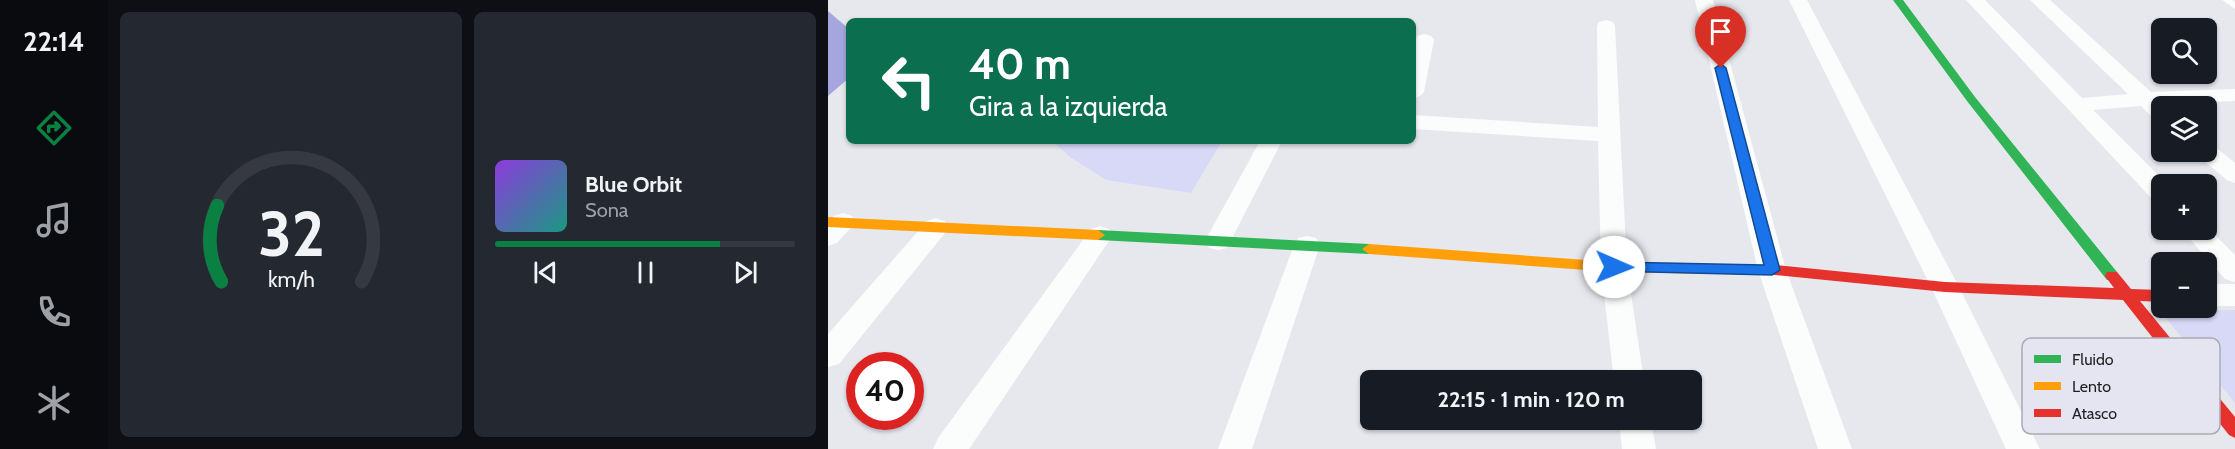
<!DOCTYPE html>
<html lang="es">
<head>
<meta charset="utf-8">
<style>
	:root { --surface:#171b24; --page:#242831; --text:#f1f3f6; --muted:#9ea1a6; --line:#363941; --accent:#0b8043 }
	body { margin:0; font-family:Cabin,sans-serif; background:var(--page); color:var(--text); height:100vh; display:flex; flex-direction:column; font-size:22px; white-space:nowrap }
	* { box-sizing:border-box; margin:0 }
	p { font-size:20px; color:var(--muted) }
	.icon { flex:none; width:33px; height:33px; fill:none; stroke:currentColor; stroke-width:2; stroke-linecap:round; stroke-linejoin:round }
	.map { position:relative; flex:1; overflow:hidden }
	.drawer { display:flex; flex-direction:column; gap:12px; padding:12px; background:#0d0f14; width:720px }
	.drawer>* { flex:none }
	.hud { position:absolute; left:18px; top:18px; width:570px; height:126px; border-radius:9px; box-shadow:0 2px 4px #0004; background:#0b6e4f; color:#fff; overflow:hidden }
	.buttons { position:absolute; left:1323px; top:18px; display:grid; gap:12px }
	.buttons a { display:grid; place-items:center; width:66px; height:66px; border-radius:9px; background:var(--surface); box-shadow:0 2px 4px #0004; font-size:30px }
	.speed { position:absolute; left:18px; top:352px; display:flex; gap:12px; font-size:30px; font-weight:700; text-align:center }
	.speed>* { display:grid; place-content:center; width:78px; height:78px; border-radius:50%; background:var(--surface); box-shadow:0 2px 4px #0004; line-height:1 }
	.speed .limit { border:9px solid #d22; background:#fff; color:#111 }
	.pin { position:absolute; display:grid; place-items:center; width:51px; height:51px; color:#fff; margin:-62px -26px; border-radius:50% 50% 50% 0; rotate:-45deg; box-shadow:0 0 6px #0007 }
	.pin .icon { rotate:45deg }
	.me { position:absolute; width:66px; margin:-33px; rotate:91deg; stroke-linejoin:round; filter:drop-shadow(0 0 4px #0008) }
	.turn { display:flex; align-items:center; gap:21px; height:126px; padding:0 24px; font-size:27px }
	.turn .icon { width:78px; height:78px; stroke-width:2.5 }
	.turn b { display:block; font-size:42px; line-height:51px }
	.drawer .widget { flex:1; display:flex; flex-direction:column; justify-content:center; gap:9px; min-width:0; padding:0 21px; border-radius:9px; background:var(--page) }
	.drawer .dial { align-items:center; gap:0 }
	.dial svg { height:156px; overflow:visible; fill:none; stroke:var(--line); stroke-width:7; stroke-linecap:round; text-anchor:middle }
	.dial text { fill:var(--text); stroke:none }
	.song { display:flex; align-items:center; gap:18px }
	.cover { width:72px; height:72px; border-radius:9px; background:linear-gradient(135deg,hsl(270 70% 55%),hsl(170 70% 35%)) }
	.played { height:6px; border-radius:3px; background:linear-gradient(90deg,var(--accent) 75%,var(--line) 75%) }
	.keys { display:flex; justify-content:space-around; direction:ltr }
	.drawer .tiles { flex:1; display:grid; gap:12px; grid-template-columns:repeat(2,1fr) }
	.trip { position:absolute; left:532px; top:370px; width:342px; height:60px; border-radius:9px; background:var(--surface); box-shadow:0 2px 4px #0004; font-weight:700; line-height:60px; text-align:center }
	main { display:flex; flex:1; min-height:0 }
	.tab-bar { display:flex; flex-direction:column; width:108px; justify-content:space-around; align-items:center; background:#090b0e; color:var(--muted) }
	.tab-bar .icon { width:42px; height:42px }
	.tab-bar .selected { color:var(--accent) }
	.tab-bar b { font-size:27px; color:var(--text) }
	.map>svg:first-child { display:block }
	.green { fill:#d8d9f6 }
	.water { fill:#a6a6df }
	.lines { fill:none; stroke-linecap:round; stroke-linejoin:round }
	.lane { fill:#fbfcfc; fill-rule:evenodd }
	.street { fill:#fbfcfc; fill-rule:evenodd }
	.fast { fill:#30b455; fill-rule:evenodd }
	.slow { fill:#ff9f0a; fill-rule:evenodd }
	.jam { fill:#e5322d; fill-rule:evenodd }
	.route { fill:#1a73e8; stroke:#114b97; stroke-width:1.5 }
	.key { fill:#e4e5f1; stroke:#a9aab4; stroke-width:1.5 }
	.key-label { font-size:16px; fill:#1f2024 }
</style>
</head>
<body>
<main>
<nav class="tab-bar">
<b>22:14</b>
<svg class="icon selected" aria-label="directions" viewBox="0 0 24 24"><path d="M12 3l9 9-9 9-9-9zM9 14v-3h6M13 9l2 2-2 2"/></svg>
<svg class="icon" aria-label="music" viewBox="0 0 24 24"><path d="M9 18V5l10-2v13"/><circle cx="6" cy="18" r="3"/><circle cx="16" cy="16" r="3"/></svg>
<svg class="icon" aria-label="phone" viewBox="0 0 24 24"><path d="M5 4h4l2 5-3 2q2 4 5 5l2-3 5 2v4C11 20 4 13 5 4z"/></svg>
<svg class="icon" aria-label="climate" viewBox="0 0 24 24"><path d="M12 3v18M4 7l16 10M4 17L20 7"/></svg>
</nav>
<section class="drawer">
<div class="tiles">
<div class="widget dial"><svg viewBox="0 0 100 80">
<path d="M14 69A42 42 0 1 1 86 69"/>
<path d="M14 69A42 42 0 0 1 12 30" stroke="#0b8043"/>
<text x="50" y="56" font-size="32" font-weight="700">32</text>
<text x="50" y="72" font-size="11">km/h</text>
</svg></div>
<div class="widget">
<div class="song"><i class="cover"></i><div><b>Blue Orbit</b><p>Sona</p></div></div>
<div class="played"></div>
<div class="keys"><svg class="icon" aria-label="previous" viewBox="0 0 24 24"><path d="M18 5L8 12l10 7zM5 5v14"/></svg><svg class="icon" aria-label="pause" viewBox="0 0 24 24"><path d="M8 5v14M16 5v14"/></svg><svg class="icon" aria-label="next" viewBox="0 0 24 24"><path d="M6 5l10 7-10 7zM19 5v14"/></svg></div>
</div>
</div>
</section>
<div class="map">
<svg width="1407" height="449" viewBox="0 0 1407 449">
	<rect width="100%" height="100%" fill="#e7e8ee"/>
	<path class="green" d="M 224,141 L 394,141 L 363,193 L 278,180 L 242,157 Z
		M 1407,310 L 1407,403 L 1333,312 Z"/>
	<path class="water" d="M 0,11 L 21,29 L 21,78 L 0,96 Z"/>
	<g class="lines">
		<path class="lane" d="M 1394,0 L 1404,0 L 1407,2 L 1407,9 Z"/>
		<path class="street" d="M 867,0 L 885,0 L 958,270 L 1024,449 L 990,449 L 930,270 Z
			M 961,0 L 979,0 L 1131,287 L 1212,449 L 1178,449 L 1103,287 Z
			M 1138,0 L 1157,0 L 1254,98 L 1300,94 L 1202,0 L 1222,0 L 1323,92 L 1407,89 L 1407,101 L 1336,104 L 1339,106 L 1334,106 L 1334,120 L 1326,119 L 1313,106 L 1265,110 L 1339,184 L 1334,184 L 1334,202 L 1325,200 Z
			M 778,20 L 785,22 L 787,26 L 799,267 L 816,381 L 786,381 L 773,267 L 770,141 L 585,129 L 585,115 L 770,127 L 769,26 L 771,22 Z
			M 596,34 L 603,36 L 606,40 L 596,92 L 592,96 L 585,98 L 585,46 L 589,36 Z
			M 432,141 L 454,141 L 399,248 L 390,250 L 381,248 L 377,241 Z
			M 1378,144 L 1386,146 L 1407,163 L 1407,183 L 1399,180 L 1370,156 L 1367,152 L 1378,152 Z
			M 15,213 L 24,216 L 28,222 L 9,243 L 0,246 L 0,222 L 6,216 Z
			M 108,218 L 117,221 L 121,227 L 117,233 L 11,364 L 0,367 L 0,334 L 99,221 Z
			M 272,226 L 281,229 L 285,235 L 141,449 L 105,449 L 110,438 L 263,229 Z
			M 1378,226 L 1407,255 L 1407,282 L 1397,279 L 1354,230 L 1378,230 Z
			M 479,236 L 488,238 L 492,245 L 424,449 L 390,449 L 466,245 L 470,238 Z
			M 1378,284 L 1407,284 L 1407,306 L 1378,306 Z
			M 791,420 L 823,420 L 828,449 L 794,449 Z"/>
		<path class="fast" d="M 1065,0 L 1075,0 L 1147,97 L 1289,272 L 1291,276 L 1289,280 L 1279,280 L 1139,101 Z
			M 270,230 L 541,244 L 548,249 L 541,254 L 270,240 L 263,235 Z"/>
		<path class="slow" d="M 0,217 L 270,230 L 277,235 L 270,240 L 0,227 Z
			M 541,244 L 786,262 L 947,265 L 952,266 L 954,270 L 952,274 L 947,275 L 786,272 L 541,254 L 534,249 Z"/>
		<path class="jam" d="M 947,265 L 1117,282 L 1286,288 L 1277,276 L 1279,272 L 1289,272 L 1303,289 L 1334,290 L 1334,302 L 1312,301 L 1407,417 L 1407,438 L 1401,435 L 1295,300 L 1117,292 L 947,275 L 942,274 L 940,270 L 942,266 Z"/>
	</g>
	<path class="route" d="M 893,64 L 898,68 L 952,270 L 944,275 L 781,271 L 779,267 L 781,264 L 786,262 L 936,265 L 887,68 Z"/>
	<rect x="1194" y="338" width="198" height="96" rx="9" class="key"/>
	<rect x="1206" y="355" width="27" height="8" fill="#30b455"/>
	<rect x="1206" y="382" width="27" height="8" fill="#ff9f0a"/>
	<rect x="1206" y="409" width="27" height="8" fill="#e5322d"/>
	<g class="key-label">
		<text x="1244" y="365">Fluido</text>
		<text x="1244" y="392">Lento</text>
		<text x="1244" y="419">Atasco</text>
	</g>
</svg>
<div class="buttons">
<a><svg class="icon" aria-label="search" viewBox="0 0 24 24"><circle cx="10" cy="10" r="6"/><path d="M15 15l6 6"/></svg></a>
<a><svg class="icon" aria-label="layers" viewBox="0 0 24 24"><path d="M12 4l9 5-9 5-9-5zM3 14l9 5 9-5"/></svg></a>
<a>+</a>
<a>−</a>
</div>
<div class="speed"><div class="limit">40</div></div>
<div class="pin" style="left:893px;top:68px;background:#d93025"><svg class="icon" aria-label="arrive" viewBox="0 0 24 24"><path d="M6 21V4h12l-3 4 3 4H6"/></svg></div>
<svg class="me" style="left:786px;top:267px" viewBox="-20 -20 40 40"><circle r="19" fill="#fff"/><path d="M0-13L10 11 0 6-10 11z" fill="#1a73e8"/></svg>
<div class="trip">22:15 · 1 min · 120 m</div>
<div class="hud">
<div class="turn"><svg class="icon" aria-label="left" viewBox="0 0 24 24"><path d="M17 20v-9H6M10 6l-5 5 5 5"/></svg><div><b>40 m</b>Gira a la izquierda</div></div>
</div>
</div>
</main>
</body>
</html>
